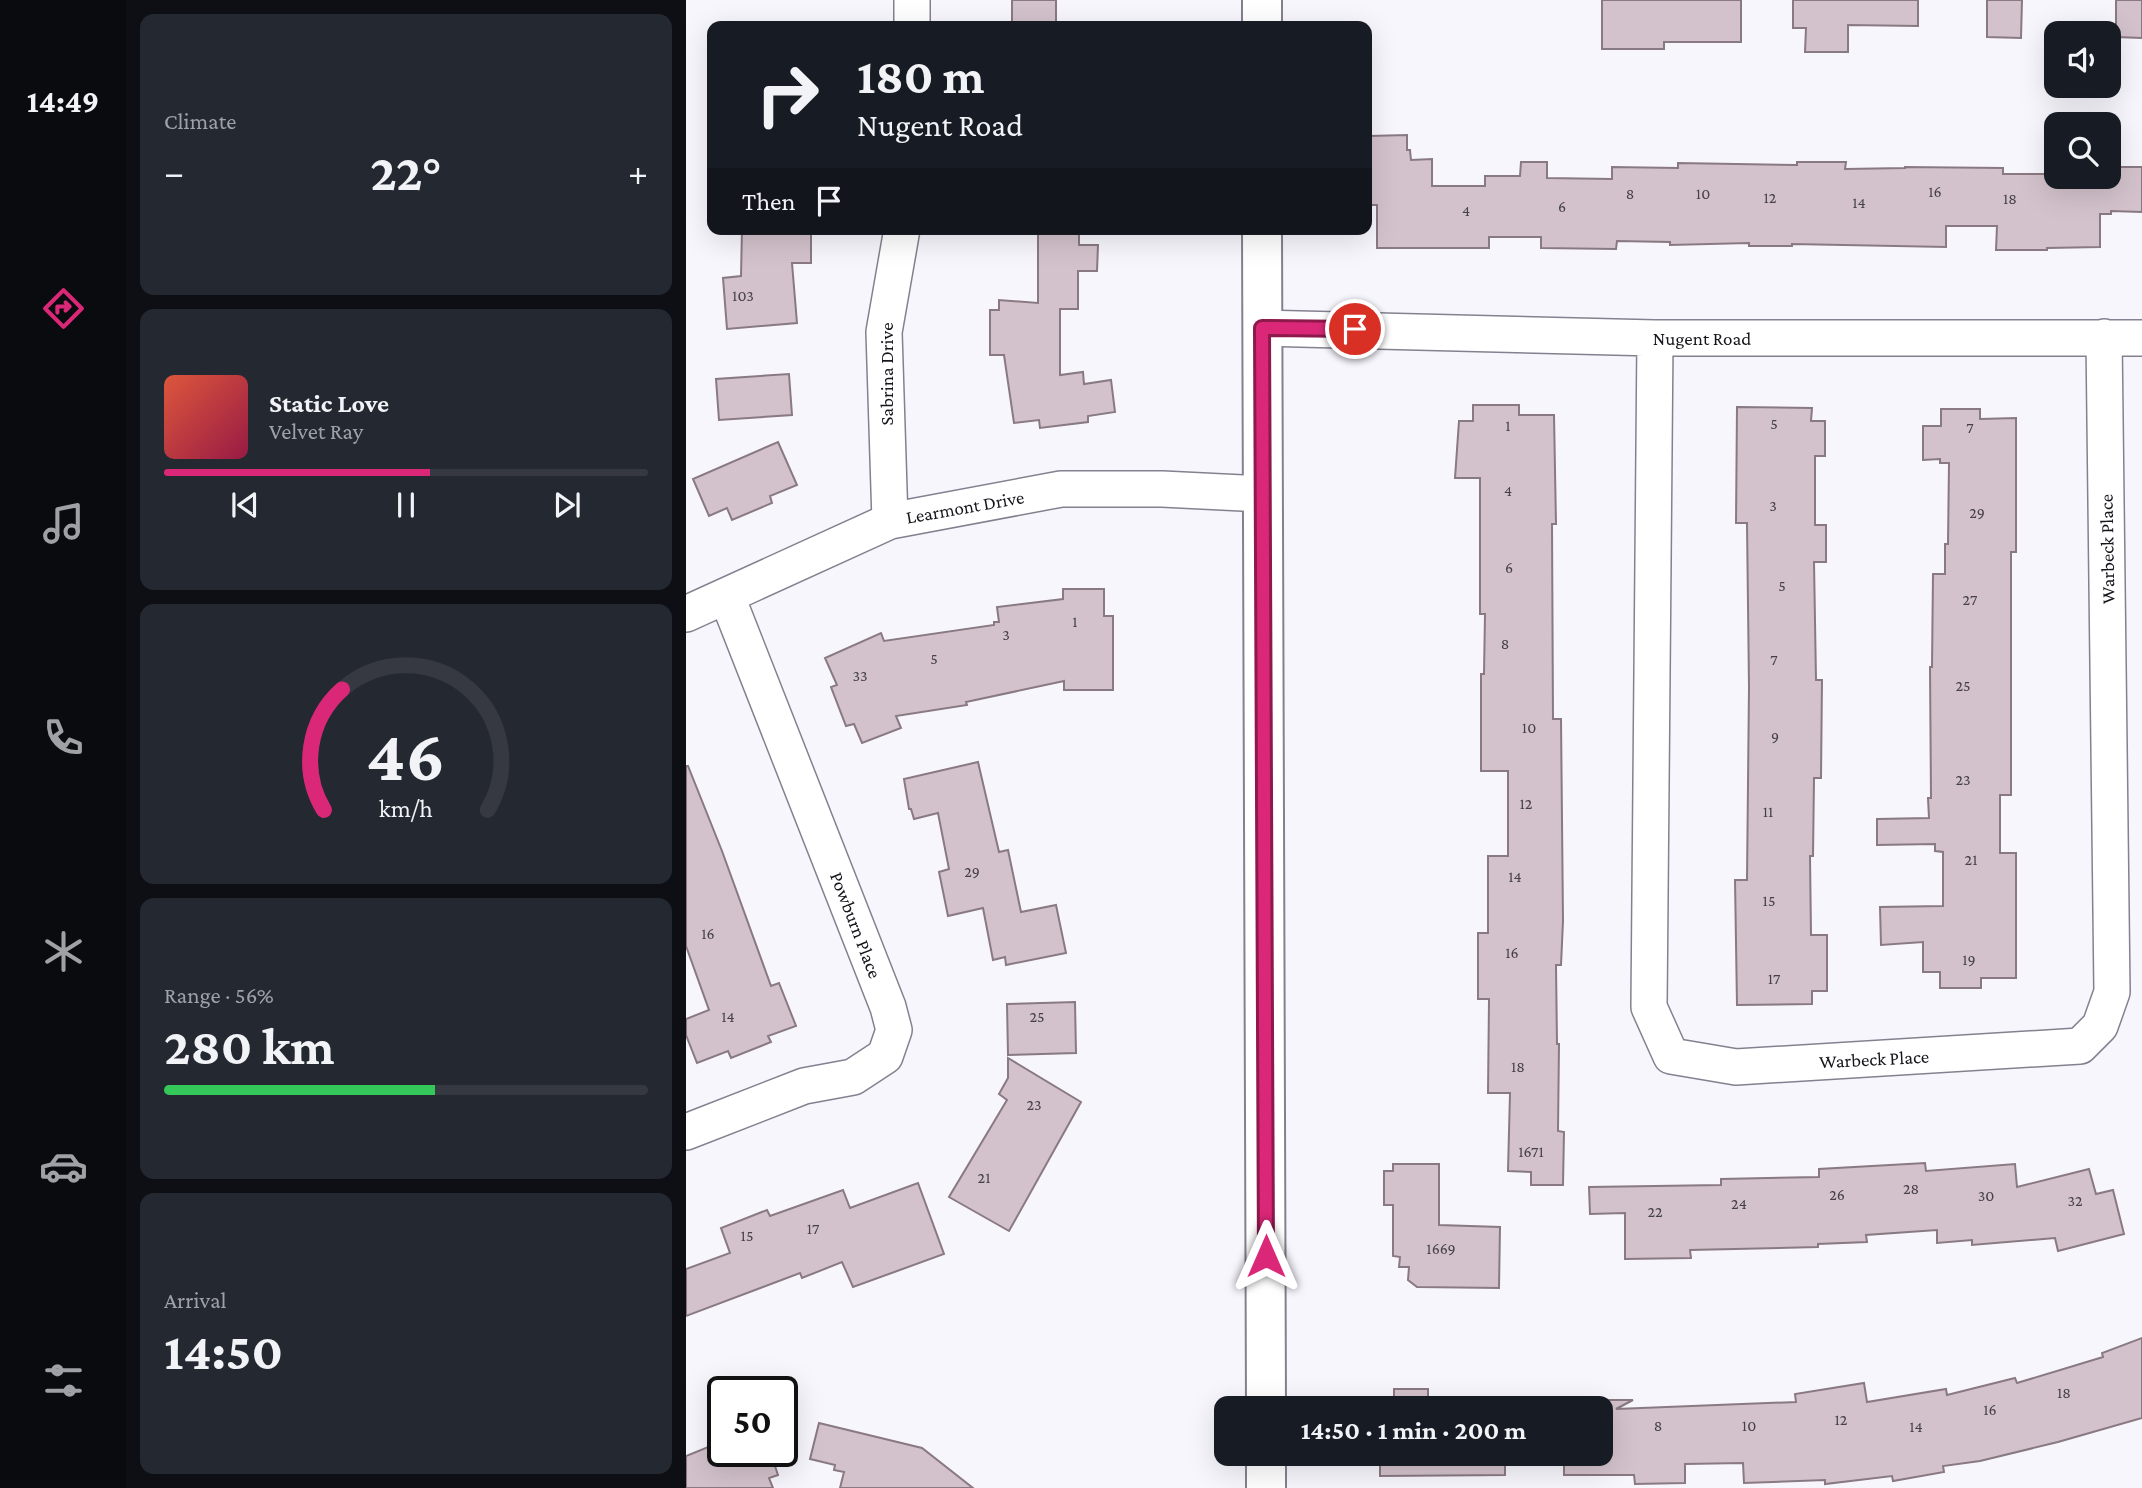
<!DOCTYPE html>
<html lang="en">
<head>
<meta charset="utf-8">
<style>
	:root { --surface:#171b24; --page:#242831; --text:#f1f3f6; --muted:#9ea1a6; --line:#363941; --accent:#db2777 }
	body { margin:0; font-family:"Crimson Pro",serif; background:var(--page); color:var(--text); height:100vh; display:flex; flex-direction:column; font-size:26px; white-space:nowrap }
	* { box-sizing:border-box; margin:0 }
	p { font-size:23px; color:var(--muted) }
	.icon { flex:none; width:38px; height:38px; fill:none; stroke:currentColor; stroke-width:2; stroke-linecap:round; stroke-linejoin:round }
	.map { position:relative; flex:1; overflow:hidden }
	.drawer { display:flex; flex-direction:column; gap:14px; padding:14px; background:#0d0f14; width:560px }
	.drawer>* { flex:none }
	.guide { position:absolute; left:21px; top:21px; width:665px; height:214px; border-radius:14px; box-shadow:0 7px 28px #0002; background:#171b24; color:var(--text); overflow:hidden }
	.buttons { position:absolute; left:1358px; top:21px; display:grid; gap:14px }
	.buttons a { display:grid; place-items:center; width:77px; height:77px; border-radius:14px; background:var(--surface); box-shadow:0 7px 28px #0002; font-size:35px }
	.speed { position:absolute; left:21px; top:1376px; display:flex; gap:14px; font-size:35px; font-weight:700; text-align:center }
	.speed>* { display:grid; place-content:center; width:91px; height:91px; border-radius:50%; background:var(--surface); box-shadow:0 7px 28px #0002; line-height:1 }
	.speed .limit { border:4px solid #111; border-radius:10px; background:#fff; color:#111 }
	.pin { position:absolute; display:grid; place-items:center; width:60px; height:60px; color:#fff; margin:-30px; border:4px solid #fff; border-radius:50%; box-shadow:0 2px 7px #0007 }
	.me { position:absolute; width:77px; margin:-38px; rotate:0deg; stroke-linejoin:round; filter:drop-shadow(0 0 5px #0008) }
	.turn { display:flex; align-items:center; gap:24px; height:147px; padding:0 35px; font-size:32px }
	.turn .icon { width:91px; height:91px; stroke-width:2.5 }
	.turn b { display:block; font-size:49px; line-height:60px }
	.then { display:flex; align-items:center; height:66px; padding:0 35px; background:#0003; gap:14px; font-size:26px }
	.big { font-size:52px; font-weight:700; line-height:1.1 }
	.drawer .widget { flex:1; display:flex; flex-direction:column; justify-content:center; gap:10px; min-width:0; padding:0 24px; border-radius:14px; background:var(--page) }
	.drawer .dial { align-items:center; gap:0 }
	.dial svg { height:182px; overflow:visible; fill:none; stroke:var(--line); stroke-width:7; stroke-linecap:round; text-anchor:middle }
	.dial text { fill:var(--text); stroke:none }
	.song { display:flex; align-items:center; gap:21px }
	.cover { width:84px; height:84px; border-radius:10px; background:linear-gradient(135deg,hsl(10 70% 55%),hsl(340 70% 35%)) }
	.played { height:7px; border-radius:4px; background:linear-gradient(90deg,var(--accent) 55%,var(--line) 55%) }
	.keys { display:flex; justify-content:space-around; direction:ltr }
	.heat { display:flex; justify-content:space-between; align-items:center; font-size:38px; direction:ltr }
	.charge { height:10px; border-radius:5px; background:linear-gradient(90deg,#34c759 56%,var(--line) 0) }
	.trip { position:absolute; left:528px; top:1396px; width:399px; height:70px; border-radius:14px; background:var(--surface); box-shadow:0 7px 28px #0002; font-weight:700; line-height:70px; text-align:center }
	main { display:flex; flex:1; min-height:0 }
	.menu { display:flex; flex-direction:column; width:126px; justify-content:space-around; align-items:center; background:#090b0e; color:var(--muted) }
	.menu .icon { width:49px; height:49px }
	.menu .active { color:var(--accent) }
	.menu b { font-size:32px; color:var(--text) }
	.map>svg:first-child { display:block }
	.building { fill:#d3c2cb; stroke:#897982; stroke-width:2 }
	.lines { fill:none; stroke-linecap:round; stroke-linejoin:round }
	.minor-casing { stroke:#85808f; stroke-width:38 }
	.major-casing { stroke:#85808f; stroke-width:42 }
	.minor { stroke:#fff; stroke-width:35 }
	.major { stroke:#fff; stroke-width:38 }
	.route-casing { stroke:#8e194d; stroke-width:18 }
	.route { stroke:#db2777; stroke-width:12 }
	.labels { text-anchor:middle; dominant-baseline:central; stroke-width:5; stroke-linejoin:round; paint-order:stroke }
	.number-label { font-size:16px; fill:#464047 }
	.street-label { font-size:19px; fill:#17151b; stroke:#fff }
</style>
</head>
<body>
<main>
<nav class="menu">
<b>14:49</b>
<svg class="icon active" aria-label="directions" viewBox="0 0 24 24"><path d="M12 3l9 9-9 9-9-9zM9 14v-3h6M13 9l2 2-2 2"/></svg>
<svg class="icon" aria-label="music" viewBox="0 0 24 24"><path d="M9 18V5l10-2v13"/><circle cx="6" cy="18" r="3"/><circle cx="16" cy="16" r="3"/></svg>
<svg class="icon" aria-label="phone" viewBox="0 0 24 24"><path d="M5 4h4l2 5-3 2q2 4 5 5l2-3 5 2v4C11 20 4 13 5 4z"/></svg>
<svg class="icon" aria-label="climate" viewBox="0 0 24 24"><path d="M12 3v18M4 7l16 10M4 17L20 7"/></svg>
<svg class="icon" aria-label="car" viewBox="0 0 24 24"><path d="M5 17H2v-5l4-1 3-4h7l3 4 3 1v5h-3M9 17h6M6 11h13"/><circle cx="7" cy="17" r="2"/><circle cx="17" cy="17" r="2"/></svg>
<svg class="icon" aria-label="filters" viewBox="0 0 24 24"><path d="M4 7h16M4 17h16"/><circle cx="9" cy="7" r="2"/><circle cx="15" cy="17" r="2"/></svg>
</nav>
<section class="drawer">
<div class="widget"><p>Climate</p>
<div class="heat"><a>−</a><b class="big">22°</b><a>+</a></div>
</div>
<div class="widget">
<div class="song"><i class="cover"></i><div><b>Static Love</b><p>Velvet Ray</p></div></div>
<div class="played"></div>
<div class="keys"><svg class="icon" aria-label="previous" viewBox="0 0 24 24"><path d="M18 5L8 12l10 7zM5 5v14"/></svg><svg class="icon" aria-label="pause" viewBox="0 0 24 24"><path d="M8 5v14M16 5v14"/></svg><svg class="icon" aria-label="next" viewBox="0 0 24 24"><path d="M6 5l10 7-10 7zM19 5v14"/></svg></div>
</div>
<div class="widget dial"><svg viewBox="0 0 100 80">
<path d="M14 69A42 42 0 1 1 86 69"/>
<path d="M14 69A42 42 0 0 1 22 16" stroke="#db2777"/>
<text x="50" y="56" font-size="32" font-weight="700">46</text>
<text x="50" y="72" font-size="11">km/h</text>
</svg></div>
<div class="widget"><p>Range · 56%</p><b class="big">280 km</b><div class="charge"></div></div>
<div class="widget"><p>Arrival</p><b class="big">14:50</b></div>
</section>
<div class="map">
<svg width="1456" height="1488" viewBox="0 0 1456 1488">
	<rect width="100%" height="100%" fill="#f8f6fd"/>
	<path class="building" d="M 326,0 L 370,0 L 370,26 L 326,26 Z
		M 916,0 L 1055,0 L 1055,42 L 978,42 L 978,49 L 916,49 Z
		M 1107,0 L 1232,0 L 1232,26 L 1162,25 L 1162,52 L 1119,52 L 1120,28 L 1107,28 Z
		M 1301,0 L 1336,0 L 1335,38 L 1301,37 Z
		M 1430,0 L 1456,0 L 1456,38 L 1430,37 Z
		M 721,135 L 721,150 L 724,150 L 725,160 L 746,159 L 746,186 L 799,186 L 799,176 L 834,176 L 835,162 L 861,162 L 861,178 L 926,179 L 926,167 L 992,168 L 992,163 L 1111,165 L 1111,162 L 1160,162 L 1159,169 L 1219,168 L 1219,167 L 1317,168 L 1317,174 L 1361,174 L 1361,177 L 1423,177 L 1423,167 L 1456,167 L 1456,212 L 1425,211 L 1425,214 L 1414,214 L 1414,247 L 1361,248 L 1361,250 L 1310,250 L 1311,226 L 1260,226 L 1260,247 L 1106,244 L 1106,246 L 1063,246 L 1063,243 L 984,245 L 984,242 L 931,241 L 930,249 L 855,248 L 855,237 L 803,237 L 803,248 L 691,248 L 691,205 L 681,205 L 681,150 L 684,150 L 683,136 Z
		M 56,229 L 125,231 L 125,263 L 106,263 L 111,323 L 41,329 L 37,278 L 55,276 Z
		M 352,229 L 393,229 L 393,245 L 412,245 L 411,271 L 392,271 L 392,309 L 374,309 L 374,375 L 397,372 L 398,384 L 425,380 L 429,412 L 402,416 L 402,422 L 354,428 L 353,420 L 328,423 L 318,355 L 304,355 L 304,310 L 313,310 L 313,300 L 352,303 Z
		M 103,374 L 106,415 L 33,420 L 30,379 Z
		M 787,405 L 833,405 L 833,415 L 868,415 L 870,524 L 866,524 L 867,719 L 875,719 L 877,921 L 875,965 L 870,965 L 871,1044 L 873,1044 L 872,1131 L 878,1132 L 877,1185 L 845,1185 L 845,1172 L 822,1171 L 824,1093 L 802,1093 L 803,999 L 792,999 L 792,933 L 802,933 L 802,856 L 822,856 L 822,771 L 795,771 L 795,674 L 798,674 L 799,614 L 794,614 L 794,478 L 769,478 L 773,421 L 787,421 Z
		M 1051,407 L 1126,408 L 1125,421 L 1139,421 L 1139,456 L 1129,456 L 1129,525 L 1140,525 L 1140,562 L 1128,562 L 1130,680 L 1136,680 L 1135,778 L 1128,778 L 1127,856 L 1124,856 L 1125,935 L 1141,935 L 1141,991 L 1126,991 L 1126,1004 L 1051,1005 L 1049,880 L 1061,880 L 1063,687 L 1061,523 L 1050,523 Z
		M 1255,409 L 1294,409 L 1294,419 L 1330,418 L 1330,552 L 1325,552 L 1325,795 L 1314,795 L 1314,853 L 1330,853 L 1330,978 L 1295,978 L 1295,988 L 1254,988 L 1254,972 L 1237,972 L 1237,942 L 1195,945 L 1194,907 L 1257,906 L 1257,852 L 1249,851 L 1249,844 L 1191,845 L 1191,819 L 1243,818 L 1242,798 L 1245,798 L 1244,667 L 1246,667 L 1247,574 L 1259,574 L 1259,544 L 1262,544 L 1263,463 L 1254,463 L 1254,459 L 1237,460 L 1237,426 L 1255,426 Z
		M 92,442 L 111,485 L 84,496 L 86,503 L 46,520 L 41,508 L 23,516 L 7,479 Z
		M 377,589 L 418,589 L 418,616 L 427,616 L 427,690 L 378,690 L 378,681 L 280,702 L 281,705 L 210,716 L 215,728 L 176,743 L 168,724 L 160,726 L 145,687 L 151,685 L 139,658 L 195,633 L 198,641 L 308,625 L 308,622 L 313,622 L 311,607 L 377,599 Z
		M 292,762 L 313,852 L 322,850 L 335,912 L 370,905 L 380,953 L 320,965 L 319,957 L 307,960 L 297,908 L 262,916 L 253,872 L 263,869 L 252,813 L 228,819 L 225,809 L 223,809 L 218,779 Z
		M 0,766 L 2,766 L 36,851 L 85,986 L 93,983 L 110,1026 L 82,1036 L 85,1042 L 45,1058 L 42,1051 L 11,1063 L 0,1035 L 0,1019 L 23,1010 L 0,946 Z
		M 389,1002 L 390,1053 L 322,1055 L 321,1004 Z
		M 322,1058 L 395,1102 L 323,1231 L 263,1197 L 321,1100 L 313,1094 L 322,1078 Z
		M 1239,1163 L 1240,1171 L 1329,1164 L 1331,1187 L 1403,1169 L 1410,1194 L 1427,1190 L 1438,1234 L 1372,1251 L 1369,1238 L 1286,1245 L 1286,1240 L 1251,1243 L 1251,1230 L 1180,1235 L 1181,1242 L 1132,1244 L 1132,1247 L 1004,1250 L 1005,1258 L 939,1259 L 939,1213 L 904,1214 L 903,1187 L 1035,1185 L 1035,1179 L 1133,1177 L 1133,1169 Z
		M 707,1164 L 753,1164 L 753,1225 L 814,1227 L 813,1288 L 731,1287 L 722,1280 L 723,1267 L 713,1267 L 714,1257 L 707,1256 L 707,1205 L 698,1205 L 698,1171 L 707,1171 Z
		M 232,1183 L 258,1254 L 167,1287 L 156,1262 L 116,1278 L 114,1273 L 0,1316 L 0,1269 L 44,1253 L 35,1228 L 81,1210 L 84,1216 L 157,1190 L 164,1208 Z
		M 1456,1338 L 1456,1418 L 1372,1442 L 1294,1461 L 1257,1466 L 1258,1472 L 1207,1481 L 1206,1476 L 1139,1484 L 1139,1480 L 1058,1483 L 1057,1463 L 999,1464 L 999,1483 L 949,1484 L 948,1475 L 878,1475 L 878,1454 L 915,1454 L 915,1409 L 878,1409 L 878,1400 L 947,1400 L 930,1409 L 1110,1402 L 1109,1394 L 1178,1383 L 1181,1402 L 1260,1389 L 1261,1395 L 1329,1378 L 1331,1383 L 1417,1357 L 1416,1353 Z
		M 708,1389 L 742,1389 L 742,1401 L 819,1400 L 819,1409 L 694,1409 L 694,1406 L 708,1406 Z
		M 133,1423 L 236,1448 L 287,1488 L 154,1488 L 158,1472 L 148,1470 L 149,1465 L 124,1459 Z
		M 37,1441 L 37,1451 L 84,1451 L 92,1475 L 83,1478 L 87,1488 L 0,1488 L 0,1456 Z
		M 694,1454 L 819,1454 L 819,1475 L 694,1476 Z"/>
	<g class="lines">
		<g class="minor-casing">
			<path id="minor" d="M 226,0 L 226,26
				M 576,328 L 969,338 L 1456,338
				M 969,338 L 963,1007 L 985,1056 L 1050,1067 L 1394,1046 L 1414,1026 L 1426,992 L 1418,337
				M 204,521 L 198,332 L 216,229
				M 0,614 L 204,521 L 375,489 L 476,489 L 577,494
				M 0,1132 L 118,1086 L 167,1077 L 199,1056 L 208,1030 L 202,1007 L 41,597"/>
		</g>
		<g class="major-casing">
			<path id="major" d="M 576,26 L 576,0
				M 576,229 L 580,1409
				M 580,1454 L 580,1488"/>
		</g>
		<use href="#minor" class="minor"/>
		<use href="#major" class="major"/>
	</g>
	<g class="lines">
		<g class="route-casing">
			<path id="route" d="M 580,1256 L 576,328 L 669,329"/>
		</g>
		<use href="#route" class="route"/>
	</g>
	<g class="labels">
		<g class="number-label">
			<text x="1249" y="191">16</text>
			<text x="944" y="193">8</text>
			<text x="1017" y="193">10</text>
			<text x="1084" y="197">12</text>
			<text x="1324" y="198">18</text>
			<text x="1173" y="202">14</text>
			<text x="876" y="206">6</text>
			<text x="780" y="210">4</text>
			<text x="57" y="295">103</text>
			<text x="1088" y="423">5</text>
			<text x="822" y="425">1</text>
			<text x="1284" y="427">7</text>
			<text x="822" y="490">4</text>
			<text x="1087" y="505">3</text>
			<text x="1291" y="512">29</text>
			<text x="823" y="567">6</text>
			<text x="1096" y="585">5</text>
			<text x="1284" y="599">27</text>
			<text x="389" y="621">1</text>
			<text x="320" y="634">3</text>
			<text x="819" y="643">8</text>
			<text x="248" y="658">5</text>
			<text x="1088" y="659">7</text>
			<text x="174" y="675">33</text>
			<text x="1277" y="685">25</text>
			<text x="843" y="727">10</text>
			<text x="1089" y="736">9</text>
			<text x="1277" y="779">23</text>
			<text x="840" y="803">12</text>
			<text x="1082" y="811">11</text>
			<text x="1285" y="859">21</text>
			<text x="286" y="871">29</text>
			<text x="829" y="876">14</text>
			<text x="1083" y="900">15</text>
			<text x="22" y="933">16</text>
			<text x="826" y="952">16</text>
			<text x="1283" y="959">19</text>
			<text x="1088" y="978">17</text>
			<text x="42" y="1016">14</text>
			<text x="351" y="1016">25</text>
			<text x="832" y="1066">18</text>
			<text x="348" y="1104">23</text>
			<text x="845" y="1151">1671</text>
			<text x="298" y="1177">21</text>
			<text x="1225" y="1188">28</text>
			<text x="1151" y="1194">26</text>
			<text x="1300" y="1195">30</text>
			<text x="1389" y="1200">32</text>
			<text x="1053" y="1203">24</text>
			<text x="969" y="1211">22</text>
			<text x="127" y="1228">17</text>
			<text x="61" y="1235">15</text>
			<text x="755" y="1248">1669</text>
			<text x="1378" y="1392">18</text>
			<text x="1304" y="1409">16</text>
			<text x="1155" y="1419">12</text>
			<text x="972" y="1425">8</text>
			<text x="1063" y="1425">10</text>
			<text x="1230" y="1426">14</text>
		</g>
		<g class="street-label">
			<text x="1016" y="338">Nugent Road</text>
			<text transform="translate(200 374) rotate(-90)">Sabrina Drive</text>
			<text transform="translate(279 507) rotate(-10)">Learmont Drive</text>
			<text transform="translate(1421 549) rotate(-91)">Warbeck Place</text>
			<text transform="translate(170 925) rotate(69)">Powburn Place</text>
			<text transform="translate(1188 1059) rotate(-3)">Warbeck Place</text>
		</g>
	</g>
</svg>
<div class="buttons">
<a><svg class="icon" aria-label="sound" viewBox="0 0 24 24"><path d="M4 9h4l5-4v14l-5-4H4zM17 9q2 3 0 6"/></svg></a>
<a><svg class="icon" aria-label="search" viewBox="0 0 24 24"><circle cx="10" cy="10" r="6"/><path d="M15 15l6 6"/></svg></a>
</div>
<div class="speed"><div class="limit">50</div></div>
<div class="pin" style="left:669px;top:329px;background:#d93025"><svg class="icon" aria-label="arrive" viewBox="0 0 24 24"><path d="M6 21V4h12l-3 4 3 4H6"/></svg></div>
<svg class="me" style="left:580px;top:1256px" viewBox="-20 -20 40 40"><path d="M0-17L14 15 0 8-14 15z" fill="#db2777" stroke="#fff" stroke-width="4"/></svg>
<div class="trip">14:50 · 1 min · 200 m</div>
<div class="guide">
<div class="turn"><svg class="icon" aria-label="right" viewBox="0 0 24 24"><path d="M7 20v-9h11M14 6l5 5-5 5"/></svg><div><b>180 m</b>Nugent Road</div></div>
<div class="then">Then<svg class="icon" aria-label="arrive" viewBox="0 0 24 24"><path d="M6 21V4h12l-3 4 3 4H6"/></svg></div>
</div>
</div>
</main>
</body>
</html>
